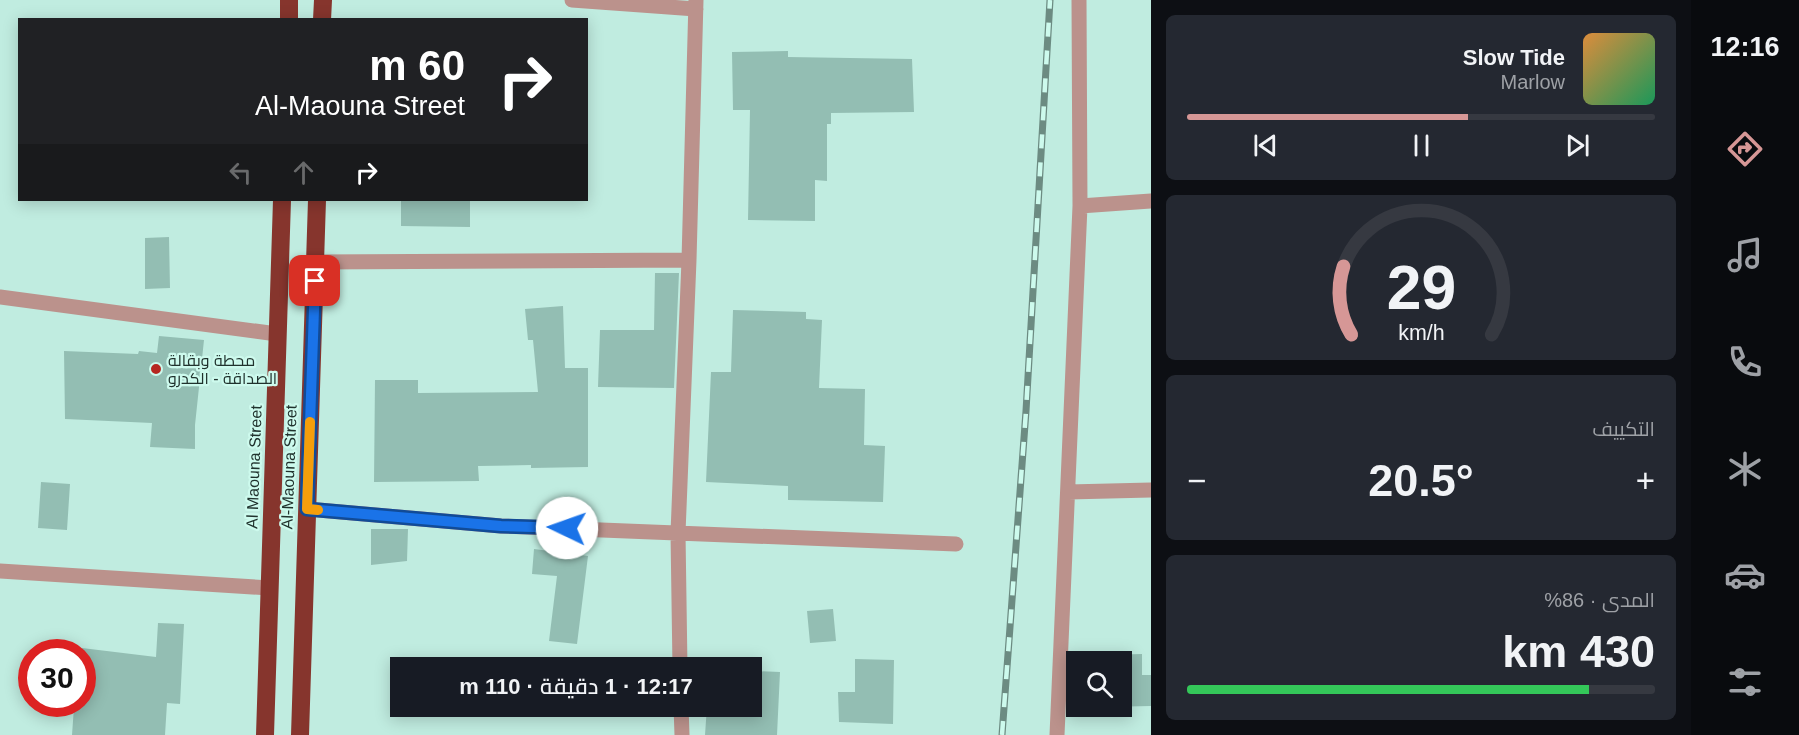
<!DOCTYPE html>
<html lang="ar">
<head>
<meta charset="utf-8">
<style>
	:root { --surface:#171b24; --page:#242831; --text:#f1f3f6; --muted:#9ea1a6; --line:#363941; --accent:#d69796 }
	body { margin:0; font-family:Arial,Cairo,sans-serif; background:var(--page); color:var(--text); direction:rtl; height:100vh; display:flex; flex-direction:column; font-size:22px; white-space:nowrap }
	* { box-sizing:border-box; margin:0 }
	p { font-size:20px; color:var(--muted) }
	.icon { flex:none; width:33px; height:33px; fill:none; stroke:currentColor; stroke-width:2; stroke-linecap:round; stroke-linejoin:round }
	.map { position:relative; flex:1; overflow:hidden; direction:ltr }
	.side { display:flex; flex-direction:column; gap:15px; padding:15px; background:#0d0f14; width:540px }
	.side>* { flex:none }
	.hud { position:absolute; left:18px; top:18px; width:570px; height:183px; border-radius:0px; box-shadow:0 3px 15px #0003; direction:rtl; background:#202124; color:#fff; overflow:hidden }
	.controls { position:absolute; left:1066px; top:651px; display:grid; gap:12px }
	.controls a { display:grid; place-items:center; width:66px; height:66px; border-radius:0px; background:var(--surface); box-shadow:0 3px 15px #0003; font-size:30px }
	.speed { position:absolute; left:18px; top:639px; display:flex; gap:12px; font-size:30px; font-weight:700; text-align:center }
	.speed>* { display:grid; place-content:center; width:78px; height:78px; border-radius:50%; background:var(--surface); box-shadow:0 3px 15px #0003; line-height:1 }
	.speed .limit { border:9px solid #d22; background:#fff; color:#111 }
	.pin { position:absolute; display:grid; place-items:center; width:51px; height:51px; color:#fff; margin:-26px; border-radius:12px; box-shadow:0 3px 9px #0006 }
	.me { position:absolute; width:66px; margin:-33px; rotate:273deg; stroke-linejoin:round; filter:drop-shadow(0 0 4px #0008) }
	.turn { display:flex; align-items:center; gap:21px; height:126px; padding:0 24px; font-size:27px }
	.turn .icon { width:78px; height:78px; stroke-width:2.5 }
	.turn b { display:block; font-size:42px; line-height:51px }
	.lanes { display:flex; align-items:center; height:57px; padding:0 24px; background:#0003; justify-content:center; gap:30px; direction:ltr }
	.lanes .off { opacity:.35 }
	.big { font-size:45px; font-weight:600; line-height:1.1 }
	.side .widget { flex:1; display:flex; flex-direction:column; justify-content:center; gap:9px; min-width:0; padding:0 21px; border-radius:9px; background:var(--page) }
	.side .dial { align-items:center; gap:0 }
	.dial svg { height:156px; overflow:visible; fill:none; stroke:var(--line); stroke-width:7; stroke-linecap:round; text-anchor:middle }
	.dial text { fill:var(--text); stroke:none }
	.song { display:flex; align-items:center; gap:18px }
	.cover { width:72px; height:72px; border-radius:9px; background:linear-gradient(135deg,hsl(30 70% 55%),hsl(150 70% 35%)) }
	.played { height:6px; border-radius:3px; background:linear-gradient(90deg,var(--accent) 60%,var(--line) 60%) }
	.keys { display:flex; justify-content:space-around; direction:ltr }
	.heat { display:flex; justify-content:space-between; align-items:center; font-size:33px; direction:ltr }
	.charge { height:9px; border-radius:4px; background:linear-gradient(90deg,#34c759 86%,var(--line) 0) }
	.trip { position:absolute; left:390px; top:657px; width:372px; height:60px; border-radius:0px; background:var(--surface); box-shadow:0 3px 15px #0003; font-weight:600; line-height:60px; text-align:center; direction:rtl }
	main { display:flex; flex:1; min-height:0 }
	.dock { display:flex; flex-direction:column; width:108px; justify-content:space-around; align-items:center; background:#090b0e; color:var(--muted) }
	.dock .icon { width:42px; height:42px }
	.dock .selected { color:var(--accent) }
	.dock b { font-size:27px; color:var(--text) }
	.map>svg:first-child { display:block }
	.building { fill:#93beb3 }
	.lines { fill:none; stroke-linecap:round; stroke-linejoin:round }
	.street { stroke:#bb928c; stroke-width:15 }
	.highway { stroke:#86352d; stroke-width:18 }
	.rail-casing { stroke:#6c8b82; stroke-width:7 }
	.rail { stroke:#cdfaed; stroke-width:4.5; stroke-dasharray:14; stroke-linecap:butt }
	.route-casing { stroke:#114b97; stroke-width:15 }
	.route { stroke:#1a73e8; stroke-width:10 }
	.slow { stroke:#f59e0b; stroke-width:10 }
	.poi-dot { fill:#b62721; stroke:#cdfaed; stroke-width:2 }
	.labels { text-anchor:middle; dominant-baseline:central; stroke-width:4.5; stroke-linejoin:round; paint-order:stroke }
	.poi-label { font-size:16px; fill:#20322d; stroke:#cdfaed; text-anchor:start }
	.street-label { font-size:16px; fill:#20322d; stroke:#cdfaed }
</style>
</head>
<body>
<main>
<nav class="dock">
<b>12:16</b>
<svg class="icon selected" aria-label="directions" viewBox="0 0 24 24"><path d="M12 3l9 9-9 9-9-9zM9 14v-3h6M13 9l2 2-2 2"/></svg>
<svg class="icon" aria-label="music" viewBox="0 0 24 24"><path d="M9 18V5l10-2v13"/><circle cx="6" cy="18" r="3"/><circle cx="16" cy="16" r="3"/></svg>
<svg class="icon" aria-label="phone" viewBox="0 0 24 24"><path d="M5 4h4l2 5-3 2q2 4 5 5l2-3 5 2v4C11 20 4 13 5 4z"/></svg>
<svg class="icon" aria-label="climate" viewBox="0 0 24 24"><path d="M12 3v18M4 7l16 10M4 17L20 7"/></svg>
<svg class="icon" aria-label="car" viewBox="0 0 24 24"><path d="M5 17H2v-5l4-1 3-4h7l3 4 3 1v5h-3M9 17h6M6 11h13"/><circle cx="7" cy="17" r="2"/><circle cx="17" cy="17" r="2"/></svg>
<svg class="icon" aria-label="filters" viewBox="0 0 24 24"><path d="M4 7h16M4 17h16"/><circle cx="9" cy="7" r="2"/><circle cx="15" cy="17" r="2"/></svg>
</nav>
<section class="side">
<div class="widget">
<div class="song"><i class="cover"></i><div><b>Slow Tide</b><p>Marlow</p></div></div>
<div class="played"></div>
<div class="keys"><svg class="icon" aria-label="previous" viewBox="0 0 24 24"><path d="M18 5L8 12l10 7zM5 5v14"/></svg><svg class="icon" aria-label="pause" viewBox="0 0 24 24"><path d="M8 5v14M16 5v14"/></svg><svg class="icon" aria-label="next" viewBox="0 0 24 24"><path d="M6 5l10 7-10 7zM19 5v14"/></svg></div>
</div>
<div class="widget dial"><svg viewBox="0 0 100 80">
<path d="M14 69A42 42 0 1 1 86 69"/>
<path d="M14 69A42 42 0 0 1 10 34" stroke="#d69796"/>
<text x="50" y="56" font-size="32" font-weight="700">29</text>
<text x="50" y="72" font-size="11">km/h</text>
</svg></div>
<div class="widget"><p>التكييف</p>
<div class="heat"><a>−</a><b class="big">20.5°</b><a>+</a></div>
</div>
<div class="widget"><p>المدى · 86%</p><b class="big">430 km</b><div class="charge"></div></div>
</section>
<div class="map">
<svg width="1151" height="735" viewBox="0 0 1151 735">
	<rect width="100%" height="100%" fill="#c0ece0"/>
	<path class="building" d="M 788,51 L 788,57 L 912,59 L 914,112 L 831,113 L 831,124 L 827,124 L 827,181 L 815,180 L 815,221 L 748,220 L 750,110 L 733,110 L 732,52 Z
		M 401,200 L 470,200 L 470,227 L 401,226 Z
		M 169,237 L 170,288 L 145,289 L 145,238 Z
		M 655,273 L 679,273 L 674,388 L 598,387 L 600,330 L 654,330 Z
		M 563,306 L 565,368 L 588,368 L 588,467 L 531,468 L 531,465 L 478,466 L 479,481 L 374,482 L 375,380 L 418,380 L 418,393 L 538,392 L 533,340 L 528,340 L 525,309 Z
		M 733,310 L 806,312 L 806,319 L 822,320 L 819,388 L 865,389 L 864,445 L 885,446 L 883,502 L 788,500 L 788,486 L 706,482 L 711,372 L 731,372 Z
		M 159,336 L 204,340 L 195,425 L 195,449 L 150,447 L 152,423 L 65,419 L 64,351 L 138,354 L 139,351 L 157,353 Z
		M 41,482 L 70,484 L 67,530 L 38,528 Z
		M 371,529 L 408,529 L 407,561 L 371,565 Z
		M 534,549 L 588,556 L 577,644 L 549,641 L 557,576 L 532,574 Z
		M 833,609 L 836,641 L 810,643 L 807,611 Z
		M 158,623 L 184,624 L 180,704 L 167,703 L 165,735 L 72,735 L 74,707 L 82,707 L 82,648 L 156,657 Z
		M 1142,654 L 1142,675 L 1151,675 L 1151,706 L 1103,707 L 1122,706 L 1122,662 L 1103,662 L 1103,655 Z
		M 855,659 L 894,660 L 893,724 L 839,722 L 838,692 L 855,692 Z
		M 752,671 L 780,672 L 777,735 L 705,735 L 707,706 L 752,706 Z"/>
	<g class="lines">
		<path class="street" d="M 572,0 L 696,9
			M 1080,206 L 1151,201
			M 316,262 L 689,260
			M 0,297 L 277,334
			M 1068,492 L 1151,490
			M 307,509 L 501,526 L 956,544
			M 0,571 L 270,588
			M 680,668 L 678,533 L 689,260 L 696,0
			M 681,706 L 682,735
			M 1057,735 L 1080,206 L 1079,0"/>
		<path class="highway" d="M 289,20 L 289,0
			M 322,20 L 323,0
			M 265,735 L 282,200
			M 300,735 L 317,200"/>
		<g class="rail-casing">
			<path id="rail" d="M 1002,735 L 1026,411 L 1050,0"/>
		</g>
		<use href="#rail" class="rail"/>
	</g>
	<g class="lines">
		<g class="route-casing">
			<path id="route" d="M 315,281 L 307,509 L 501,526 L 567,528"/>
		</g>
		<use href="#route" class="route"/>
		<path class="slow" d="M 310,422 L 307,509 L 318,510"/>
	</g>
	<circle class="poi-dot" cx="156" cy="369" r="6"/>
	<g class="labels">
		<g class="poi-label">
			<text x="168" y="360">محطة وبقالة<tspan x="168" dy="18">الصداقة - الكدرو</tspan></text>
		</g>
		<g class="street-label">
			<text transform="translate(254 467) rotate(-88)">Al Maouna Street</text>
			<text transform="translate(289 467) rotate(-88)">Al-Maouna Street</text>
		</g>
	</g>
</svg>
<div class="controls">
<a><svg class="icon" aria-label="search" viewBox="0 0 24 24"><circle cx="10" cy="10" r="6"/><path d="M15 15l6 6"/></svg></a>
</div>
<div class="speed"><div class="limit">30</div></div>
<div class="pin" style="left:315px;top:281px;background:#d93025"><svg class="icon" aria-label="arrive" viewBox="0 0 24 24"><path d="M6 21V4h12l-3 4 3 4H6"/></svg></div>
<svg class="me" style="left:567px;top:528px" viewBox="-20 -20 40 40"><circle r="19" fill="#fff"/><path d="M0-13L10 11 0 6-10 11z" fill="#1a73e8"/></svg>
<div class="trip">12:17 · 1 دقيقة · 110 m</div>
<div class="hud">
<div class="turn"><svg class="icon" aria-label="right" viewBox="0 0 24 24"><path d="M7 20v-9h11M14 6l5 5-5 5"/></svg><div><b>60 m</b>Al-Maouna Street</div></div>
<div class="lanes"><svg class="icon off" aria-label="left" viewBox="0 0 24 24"><path d="M17 20v-9H6M10 6l-5 5 5 5"/></svg><svg class="icon off" aria-label="ahead" viewBox="0 0 24 24"><path d="M12 20V5M6 11l6-6 6 6"/></svg><svg class="icon" aria-label="right" viewBox="0 0 24 24"><path d="M7 20v-9h11M14 6l5 5-5 5"/></svg></div>
</div>
</div>
</main>
</body>
</html>
